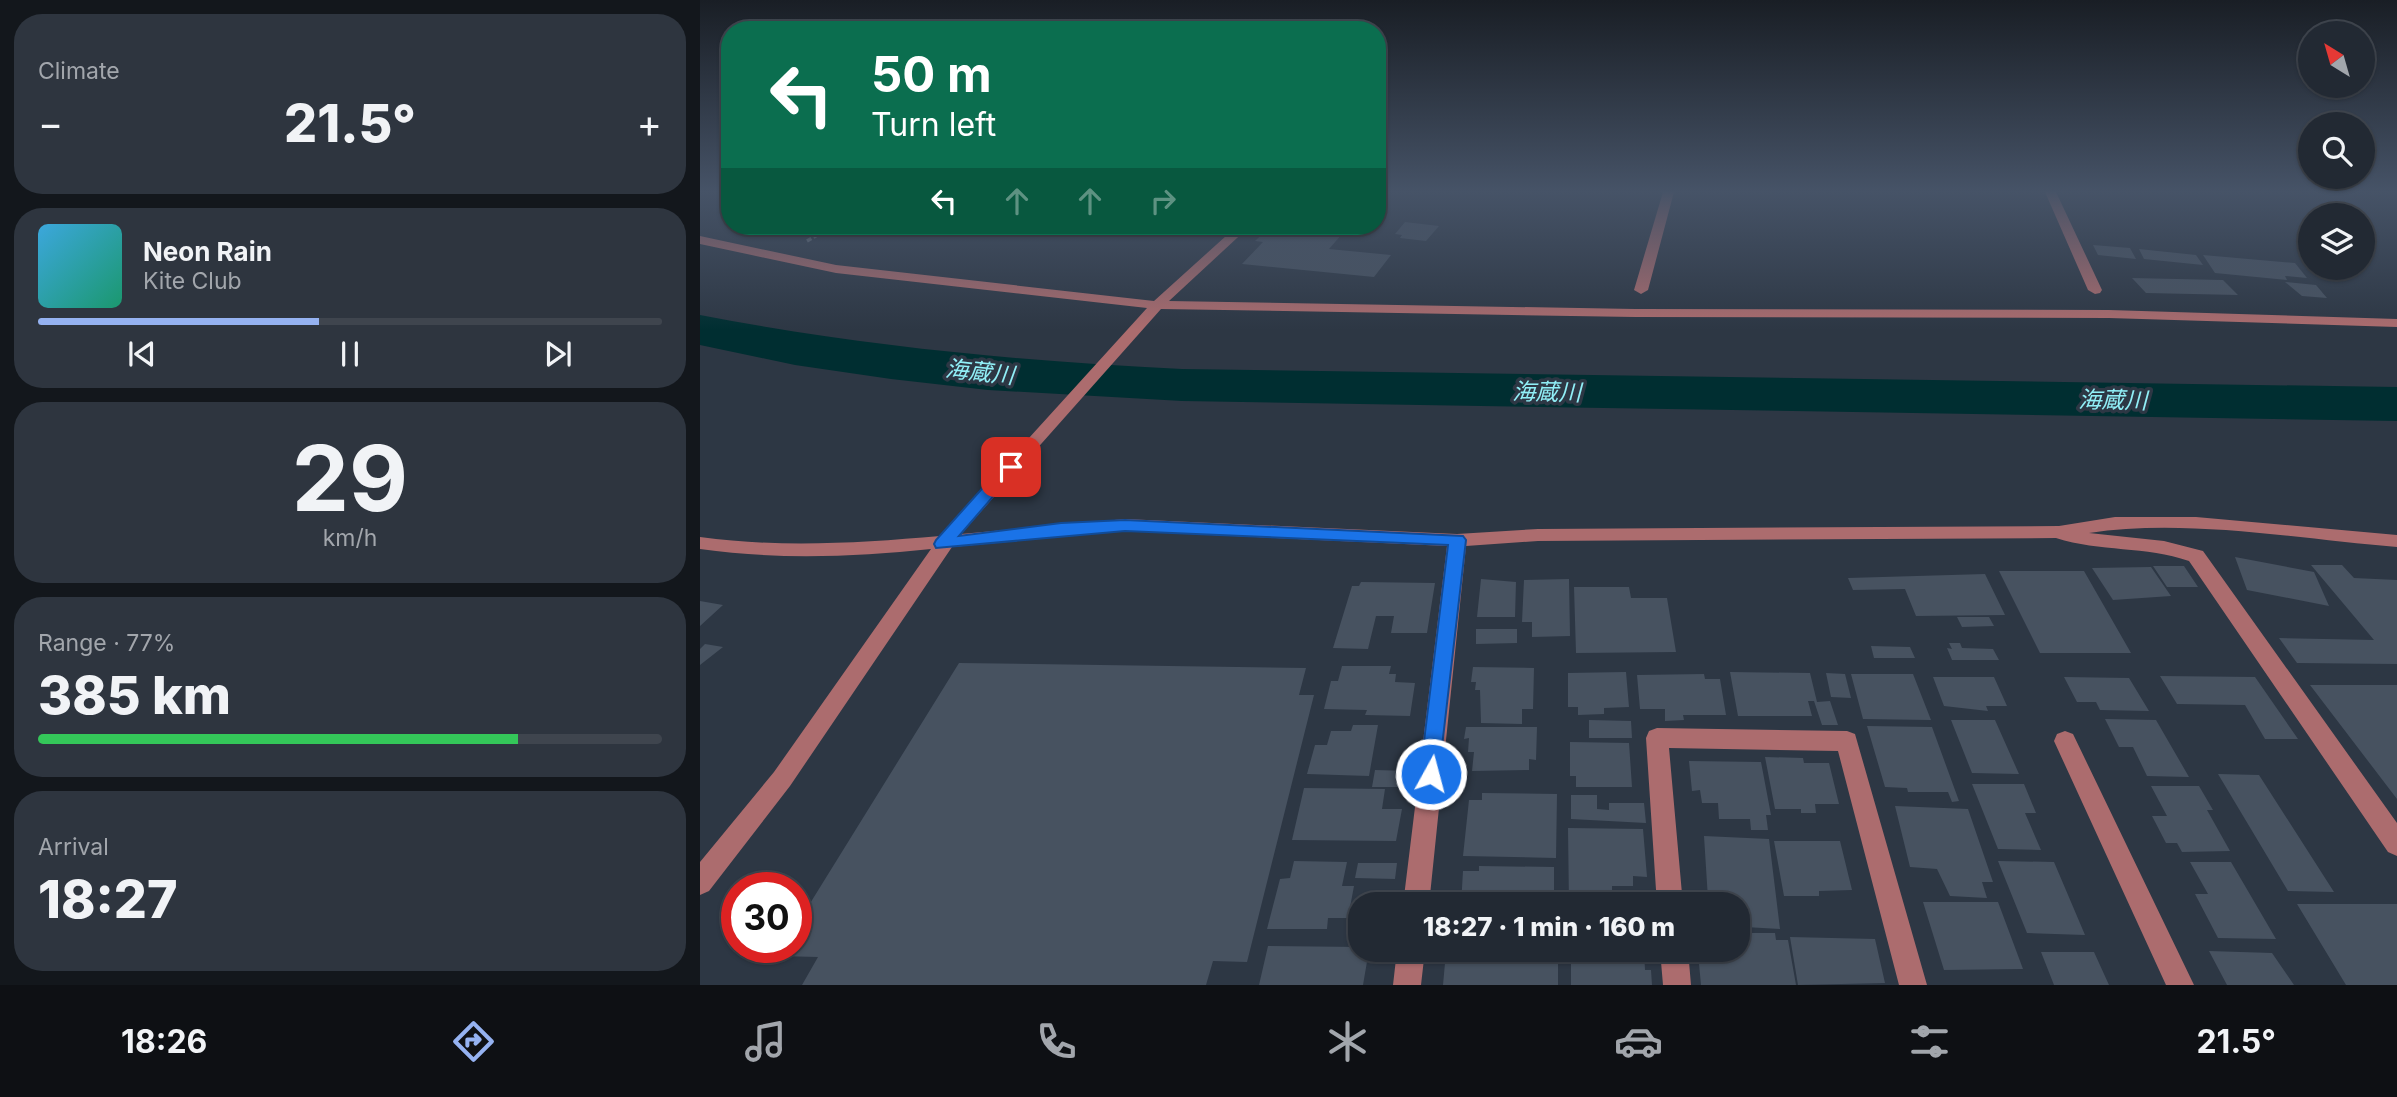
<!DOCTYPE html>
<html lang="en">
<head>
<meta charset="utf-8">
<style>
	:root { --surface:#222933; --page:#2e353f; --text:#f1f3f6; --muted:#a2a6ac; --line:#3f454e; --accent:#95b2f1 }
	body { margin:0; font-family:Inter,"Noto Sans JP",sans-serif; background:var(--page); color:var(--text); height:100vh; display:flex; flex-direction:column; font-size:26px; white-space:nowrap }
	* { box-sizing:border-box; margin:0 }
	p { font-size:23px; color:var(--muted) }
	.icon { flex:none; width:38px; height:38px; fill:none; stroke:currentColor; stroke-width:2; stroke-linecap:round; stroke-linejoin:round }
	.map { position:relative; flex:1; overflow:hidden }
	.details { display:flex; flex-direction:column; gap:14px; padding:14px; background:#13171c; width:700px }
	.details>* { flex:none }
	.guide { position:absolute; left:21px; top:21px; width:665px; height:214px; border-radius:28px; box-shadow:0 2px 5px #0004,0 0 0 2px var(--line); background:#0b6e4f; color:#fff; overflow:hidden }
	.needle { width:46px; rotate:323deg }
	.buttons { position:absolute; left:1598px; top:21px; display:grid; gap:14px }
	.buttons a { display:grid; place-items:center; width:77px; height:77px; border-radius:50%; background:var(--surface); box-shadow:0 2px 5px #0004,0 0 0 2px var(--line); font-size:35px }
	.speed { position:absolute; left:21px; top:872px; display:flex; gap:14px; font-size:35px; font-weight:700; text-align:center }
	.speed>* { display:grid; place-content:center; width:91px; height:91px; border-radius:50%; background:var(--surface); box-shadow:0 2px 5px #0004,0 0 0 2px var(--line); line-height:1 }
	.speed .limit { border:10px solid #d22; background:#fff; color:#111 }
	.pin { position:absolute; display:grid; place-items:center; width:60px; height:60px; color:#fff; margin:-30px; border-radius:14px; box-shadow:0 4px 10px #0006 }
	.me { position:absolute; width:77px; margin:-38px; rotate:7deg; stroke-linejoin:round; filter:drop-shadow(0 0 5px #0008) }
	.turn { display:flex; align-items:center; gap:24px; height:147px; padding:0 35px; font-size:32px }
	.turn .icon { width:91px; height:91px; stroke-width:2.5 }
	.turn b { display:block; font-size:49px; line-height:60px }
	.lanes { display:flex; align-items:center; height:66px; padding:0 35px; background:#0003; justify-content:center; gap:35px; direction:ltr }
	.lanes .off { opacity:.35 }
	.big { font-size:52px; font-weight:800; line-height:1.1 }
	.details .widget { flex:1; display:flex; flex-direction:column; justify-content:center; gap:10px; min-width:0; padding:0 24px; border-radius:28px; background:var(--page) }
	.details .dial { align-items:center; gap:0 }
	.dial b { font-size:91px; line-height:1 }
	.song { display:flex; align-items:center; gap:21px }
	.cover { width:84px; height:84px; border-radius:10px; background:linear-gradient(135deg,hsl(200 70% 55%),hsl(160 70% 35%)) }
	.played { height:7px; border-radius:4px; background:linear-gradient(90deg,var(--accent) 45%,var(--line) 45%) }
	.keys { display:flex; justify-content:space-around; direction:ltr }
	.heat { display:flex; justify-content:space-between; align-items:center; font-size:38px; direction:ltr }
	.charge { height:10px; border-radius:5px; background:linear-gradient(90deg,#34c759 77%,var(--line) 0) }
	.trip { position:absolute; left:648px; top:892px; width:402px; height:70px; border-radius:28px; background:var(--surface); box-shadow:0 2px 5px #0004,0 0 0 2px var(--line); font-weight:800; line-height:70px; text-align:center }
	.tabs { display:flex; height:112px; justify-content:space-around; align-items:center; background:#0e1014; color:var(--muted) }
	.tabs .icon { width:49px; height:49px }
	.tabs .selected { color:var(--accent) }
	.tabs b { font-size:32px; color:var(--text) }
	main { display:flex; flex:1; min-height:0 }
	.map>svg:first-child { display:block }
	.lines { fill:none; stroke-linecap:round; stroke-linejoin:round }
	.river { fill:#002e31; fill-rule:evenodd }
	.building { fill:#475260 }
	.path { stroke:#68707c; stroke-width:3.5; stroke-dasharray:5 2.5; stroke-linecap:butt }
	.minor { fill:#ac6c6e; fill-rule:evenodd }
	.route { fill:#1a73e8; stroke:#114b97; stroke-width:2 }
	.labels { text-anchor:middle; dominant-baseline:central; stroke-width:7; stroke-linejoin:round; paint-order:stroke }
	.water-label { font-size:23px; font-style:italic; fill:#91eff7; stroke:#2d3744 }
</style>
</head>
<body>
<main>
<section class="details">
<div class="widget"><p>Climate</p>
<div class="heat"><a>−</a><b class="big">21.5°</b><a>+</a></div>
</div>
<div class="widget">
<div class="song"><i class="cover"></i><div><b>Neon Rain</b><p>Kite Club</p></div></div>
<div class="played"></div>
<div class="keys"><svg class="icon" aria-label="previous" viewBox="0 0 24 24"><path d="M18 5L8 12l10 7zM5 5v14"/></svg><svg class="icon" aria-label="pause" viewBox="0 0 24 24"><path d="M8 5v14M16 5v14"/></svg><svg class="icon" aria-label="next" viewBox="0 0 24 24"><path d="M6 5l10 7-10 7zM19 5v14"/></svg></div>
</div>
<div class="widget dial"><b>29</b><p>km/h</p></div>
<div class="widget"><p>Range · 77%</p><b class="big">385 km</b><div class="charge"></div></div>
<div class="widget"><p>Arrival</p><b class="big">18:27</b></div>
</section>
<div class="map">
<svg width="1697" height="985" viewBox="0 0 1697 985">
	<rect width="100%" height="100%" fill="#2d3744"/>
	<g class="lines">
		<path class="river" d="M 0,315 C 160,346 319,361 482,369 L 1697,387 L 1697,421 L 482,401 L 288,390 L 191,379 L 95,365 L 0,345 Z"/>
	</g>
	<path class="building" d="M 705,222 L 739,226 L 726,241 L 700,238 L 702,235 L 695,234 Z
		M 571,226 L 649,226 L 629,249 L 691,255 L 674,277 L 542,264 L 563,242 L 555,241 Z
		M 1393,245 L 1430,248 L 1436,259 L 1398,255 Z
		M 1439,249 L 1496,255 L 1503,265 L 1444,259 Z
		M 1503,255 L 1595,263 L 1607,278 L 1585,276 L 1587,280 L 1515,273 Z
		M 1432,278 L 1523,280 L 1538,295 L 1446,293 Z
		M 1585,282 L 1616,285 L 1627,298 L 1602,296 Z
		M 1535,557 L 1614,572 L 1629,606 L 1547,590 Z
		M 1611,565 L 1642,565 L 1654,578 L 1697,580 L 1697,664 L 1597,663 L 1579,638 L 1674,640 Z
		M 1453,566 L 1484,566 L 1498,587 L 1467,587 Z
		M 1451,567 L 1471,596 L 1413,600 L 1392,568 Z
		M 1299,571 L 1384,571 L 1431,653 L 1340,653 Z
		M 1285,574 L 1305,615 L 1216,616 L 1205,589 L 1153,590 L 1148,578 Z
		M 781,579 L 816,582 L 815,617 L 777,617 Z
		M 869,579 L 870,636 L 832,637 L 832,622 L 822,622 L 824,580 Z
		M 661,582 L 735,583 L 727,633 L 691,633 L 694,616 L 676,616 L 668,649 L 633,648 L 652,586 L 659,586 Z
		M 874,587 L 929,587 L 931,598 L 967,598 L 976,652 L 876,653 Z
		M 0,601 L 23,605 L 0,626 Z
		M 1257,617 L 1289,617 L 1294,626 L 1262,627 Z
		M 776,629 L 817,629 L 817,643 L 776,644 Z
		M 1249,643 L 1260,643 L 1262,648 L 1293,649 L 1299,660 L 1252,660 L 1247,648 L 1252,649 Z
		M 5,644 L 23,647 L 0,665 L 0,649 Z
		M 1171,646 L 1210,647 L 1215,658 L 1174,658 Z
		M 259,663 L 606,668 L 599,695 L 614,695 L 547,962 L 513,961 L 506,985 L 102,985 L 118,957 L 78,956 L 84,947 L 96,947 L 96,926 Z
		M 642,666 L 691,666 L 689,674 L 696,674 L 695,682 L 715,683 L 710,716 L 665,715 L 667,710 L 624,709 L 631,681 L 638,681 Z
		M 773,667 L 834,668 L 833,709 L 822,709 L 822,724 L 781,723 L 780,690 L 775,690 L 776,682 L 771,682 Z
		M 926,672 L 929,707 L 904,708 L 904,714 L 878,715 L 878,707 L 868,707 L 868,673 Z
		M 1030,672 L 1110,673 L 1117,702 L 1130,701 L 1138,725 L 1122,725 L 1114,701 L 1108,701 L 1112,716 L 1038,716 Z
		M 1126,673 L 1145,674 L 1151,698 L 1131,697 Z
		M 1004,674 L 1005,679 L 1020,679 L 1026,715 L 983,715 L 984,720 L 965,721 L 965,709 L 940,709 L 937,675 Z
		M 1151,674 L 1213,674 L 1231,720 L 1163,719 Z
		M 1460,676 L 1555,677 L 1598,739 L 1565,739 L 1545,705 L 1477,704 Z
		M 1233,677 L 1294,677 L 1307,706 L 1286,706 L 1288,711 L 1244,706 Z
		M 1364,677 L 1429,678 L 1449,711 L 1400,710 L 1396,702 L 1377,702 Z
		M 1610,685 L 1697,685 L 1697,799 Z
		M 1405,719 L 1456,720 L 1489,777 L 1447,776 L 1433,747 L 1419,747 Z
		M 889,720 L 931,721 L 932,738 L 889,738 Z
		M 1251,720 L 1295,720 L 1319,774 L 1272,773 Z
		M 653,725 L 678,725 L 669,776 L 607,774 L 615,745 L 627,745 L 631,731 L 651,731 Z
		M 1167,726 L 1232,727 L 1259,801 L 1252,802 L 1248,792 L 1208,792 L 1207,788 L 1185,787 Z
		M 766,727 L 837,727 L 836,760 L 829,759 L 829,770 L 772,771 L 774,752 L 768,752 L 769,738 L 764,739 Z
		M 870,742 L 929,743 L 932,787 L 876,787 L 876,776 L 870,776 Z
		M 1065,757 L 1103,758 L 1104,763 L 1129,763 L 1139,804 L 1115,804 L 1116,813 L 1101,813 L 1101,809 L 1075,809 Z
		M 989,761 L 1061,762 L 1071,815 L 1066,815 L 1068,830 L 1051,830 L 1050,819 L 1019,819 L 1018,803 L 1002,803 L 1000,790 L 992,791 Z
		M 675,770 L 709,771 L 707,787 L 672,787 Z
		M 1518,774 L 1559,775 L 1634,892 L 1588,891 Z
		M 1272,784 L 1324,784 L 1336,813 L 1325,813 L 1341,850 L 1298,849 Z
		M 1451,786 L 1499,786 L 1513,810 L 1507,810 L 1530,851 L 1482,852 L 1477,843 L 1466,843 L 1452,816 L 1467,816 Z
		M 604,788 L 685,789 L 682,809 L 702,809 L 696,841 L 592,840 Z
		M 782,793 L 857,794 L 856,858 L 763,856 L 769,800 L 782,800 Z
		M 871,795 L 897,795 L 897,809 L 909,810 L 909,803 L 944,803 L 946,823 L 871,819 Z
		M 1195,806 L 1268,809 L 1293,882 L 1282,882 L 1287,898 L 1250,896 L 1237,869 L 1210,867 Z
		M 868,828 L 943,829 L 947,877 L 933,876 L 933,886 L 912,886 L 912,905 L 869,905 Z
		M 1004,836 L 1069,839 L 1080,929 L 1045,927 L 1045,922 L 1040,921 L 1038,901 L 1008,899 Z
		M 1074,841 L 1140,841 L 1152,890 L 1119,891 L 1119,896 L 1084,896 Z
		M 594,861 L 647,862 L 642,886 L 654,886 L 648,918 L 628,918 L 627,929 L 567,929 L 580,879 L 590,878 Z
		M 1298,861 L 1354,862 L 1385,935 L 1327,933 Z
		M 1490,862 L 1531,862 L 1576,939 L 1518,938 L 1495,894 L 1508,894 Z
		M 658,863 L 697,863 L 695,879 L 655,878 Z
		M 779,866 L 854,867 L 854,905 L 761,905 L 763,871 L 779,871 Z
		M 1223,902 L 1298,902 L 1323,969 L 1244,970 Z
		M 1597,904 L 1697,904 L 1697,985 L 1646,985 Z
		M 1038,933 L 1075,933 L 1076,940 L 1088,940 L 1096,985 L 1001,985 L 998,953 L 1038,950 Z
		M 1090,937 L 1175,939 L 1185,983 L 1098,985 Z
		M 568,946 L 660,947 L 660,950 L 669,950 L 663,985 L 559,985 Z
		M 871,950 L 944,950 L 945,970 L 951,970 L 952,985 L 871,985 Z
		M 858,951 L 858,985 L 743,985 L 746,952 Z
		M 1509,951 L 1572,953 L 1594,985 L 1527,985 Z
		M 1341,952 L 1394,952 L 1409,985 L 1354,985 Z"/>
	<g class="lines">
		<path class="path" d="M 107,241 L 133,226"/>
		<path class="minor" d="M 963,192 L 974,192 L 948,290 L 941,294 L 934,290 Z
			M 1345,192 L 1356,192 L 1402,290 L 1400,293 L 1395,294 L 1388,290 Z
			M 537,226 L 550,226 L 469,301 L 935,309 L 1409,310 L 1697,319 L 1697,327 L 1409,318 L 935,317 L 461,309 L 261,534 L 425,519 L 757,534 L 838,529 L 1359,526 L 1415,517 L 1496,517 L 1697,535 L 1697,547 C 1600,539 1485,518 1389,533 L 1464,541 L 1503,551 L 1697,823 L 1697,856 L 1688,852 L 1489,561 C 1446,546 1400,552 1356,538 L 838,541 L 766,546 L 729,905 L 703,905 L 747,546 L 425,531 L 252,547 L 90,786 L 9,891 L 0,895 L 0,862 L 74,772 L 231,549 C 154,557 77,560 0,549 L 0,537 C 80,548 160,543 240,536 L 447,308 L 136,273 L 0,244 L 0,236 L 136,265 L 454,301 Z
			M 957,728 L 1147,731 L 1155,734 L 1227,985 L 1199,985 L 1138,751 L 969,748 L 983,905 L 957,905 L 946,738 L 949,731 Z
			M 1365,731 L 1373,734 L 1494,985 L 1466,985 L 1354,741 L 1357,734 Z
			M 697,950 L 725,950 L 721,985 L 693,985 Z
			M 960,950 L 988,950 L 991,985 L 963,985 Z"/>
	</g>
	<linearGradient id="sky" x2="0" y2="1"><stop stop-color="#191e25"/><stop offset="0.58" stop-color="#465367"/><stop offset="1" stop-color="#465367" stop-opacity="0"/></linearGradient>
	<rect width="1697" height="330" fill="url(#sky)"/>
	<path class="route" d="M 311,462 L 316,463 L 316,470 L 259,536 L 361,523 L 425,520 L 763,536 L 766,540 L 738,781 L 731,784 L 723,781 L 720,774 L 748,545 L 425,531 L 236,548 L 234,544 L 236,540 L 305,463 Z"/>
	<g class="labels">
		<g class="water-label">
			<text transform="translate(280 372) rotate(6)">海蔵川</text>
			<text transform="translate(847 392) rotate(1)">海蔵川</text>
			<text transform="translate(1413 400) rotate(1)">海蔵川</text>
		</g>
	</g>
</svg>
<div class="buttons">
<a><svg class="needle" viewBox="-14 -14 28 28"><path d="M0-13l5 13h-10z" fill="#e53935"/><path d="M0 13l5-13h-10z" fill="#a2a6ac"/></svg></a>
<a><svg class="icon" aria-label="search" viewBox="0 0 24 24"><circle cx="10" cy="10" r="6"/><path d="M15 15l6 6"/></svg></a>
<a><svg class="icon" aria-label="layers" viewBox="0 0 24 24"><path d="M12 4l9 5-9 5-9-5zM3 14l9 5 9-5"/></svg></a>
</div>
<div class="speed"><div class="limit">30</div></div>
<div class="pin" style="left:311px;top:467px;background:#d93025"><svg class="icon" aria-label="arrive" viewBox="0 0 24 24"><path d="M6 21V4h12l-3 4 3 4H6"/></svg></div>
<svg class="me" style="left:731px;top:774px" viewBox="-20 -20 40 40"><circle r="17" fill="#1a73e8" stroke="#fff" stroke-width="3"/><path d="M0-11L8 9 0 5-8 9z" fill="#fff"/></svg>
<div class="trip">18:27 · 1 min · 160 m</div>
<div class="guide">
<div class="turn"><svg class="icon" aria-label="left" viewBox="0 0 24 24"><path d="M17 20v-9H6M10 6l-5 5 5 5"/></svg><div><b>50 m</b>Turn left</div></div>
<div class="lanes"><svg class="icon" aria-label="left" viewBox="0 0 24 24"><path d="M17 20v-9H6M10 6l-5 5 5 5"/></svg><svg class="icon off" aria-label="ahead" viewBox="0 0 24 24"><path d="M12 20V5M6 11l6-6 6 6"/></svg><svg class="icon off" aria-label="ahead" viewBox="0 0 24 24"><path d="M12 20V5M6 11l6-6 6 6"/></svg><svg class="icon off" aria-label="right" viewBox="0 0 24 24"><path d="M7 20v-9h11M14 6l5 5-5 5"/></svg></div>
</div>
</div>
</main>
<nav class="tabs">
<b>18:26</b>
<svg class="icon selected" aria-label="directions" viewBox="0 0 24 24"><path d="M12 3l9 9-9 9-9-9zM9 14v-3h6M13 9l2 2-2 2"/></svg>
<svg class="icon" aria-label="music" viewBox="0 0 24 24"><path d="M9 18V5l10-2v13"/><circle cx="6" cy="18" r="3"/><circle cx="16" cy="16" r="3"/></svg>
<svg class="icon" aria-label="phone" viewBox="0 0 24 24"><path d="M5 4h4l2 5-3 2q2 4 5 5l2-3 5 2v4C11 20 4 13 5 4z"/></svg>
<svg class="icon" aria-label="climate" viewBox="0 0 24 24"><path d="M12 3v18M4 7l16 10M4 17L20 7"/></svg>
<svg class="icon" aria-label="car" viewBox="0 0 24 24"><path d="M5 17H2v-5l4-1 3-4h7l3 4 3 1v5h-3M9 17h6M6 11h13"/><circle cx="7" cy="17" r="2"/><circle cx="17" cy="17" r="2"/></svg>
<svg class="icon" aria-label="filters" viewBox="0 0 24 24"><path d="M4 7h16M4 17h16"/><circle cx="9" cy="7" r="2"/><circle cx="15" cy="17" r="2"/></svg>
<b>21.5°</b>
</nav>
</body>
</html>
